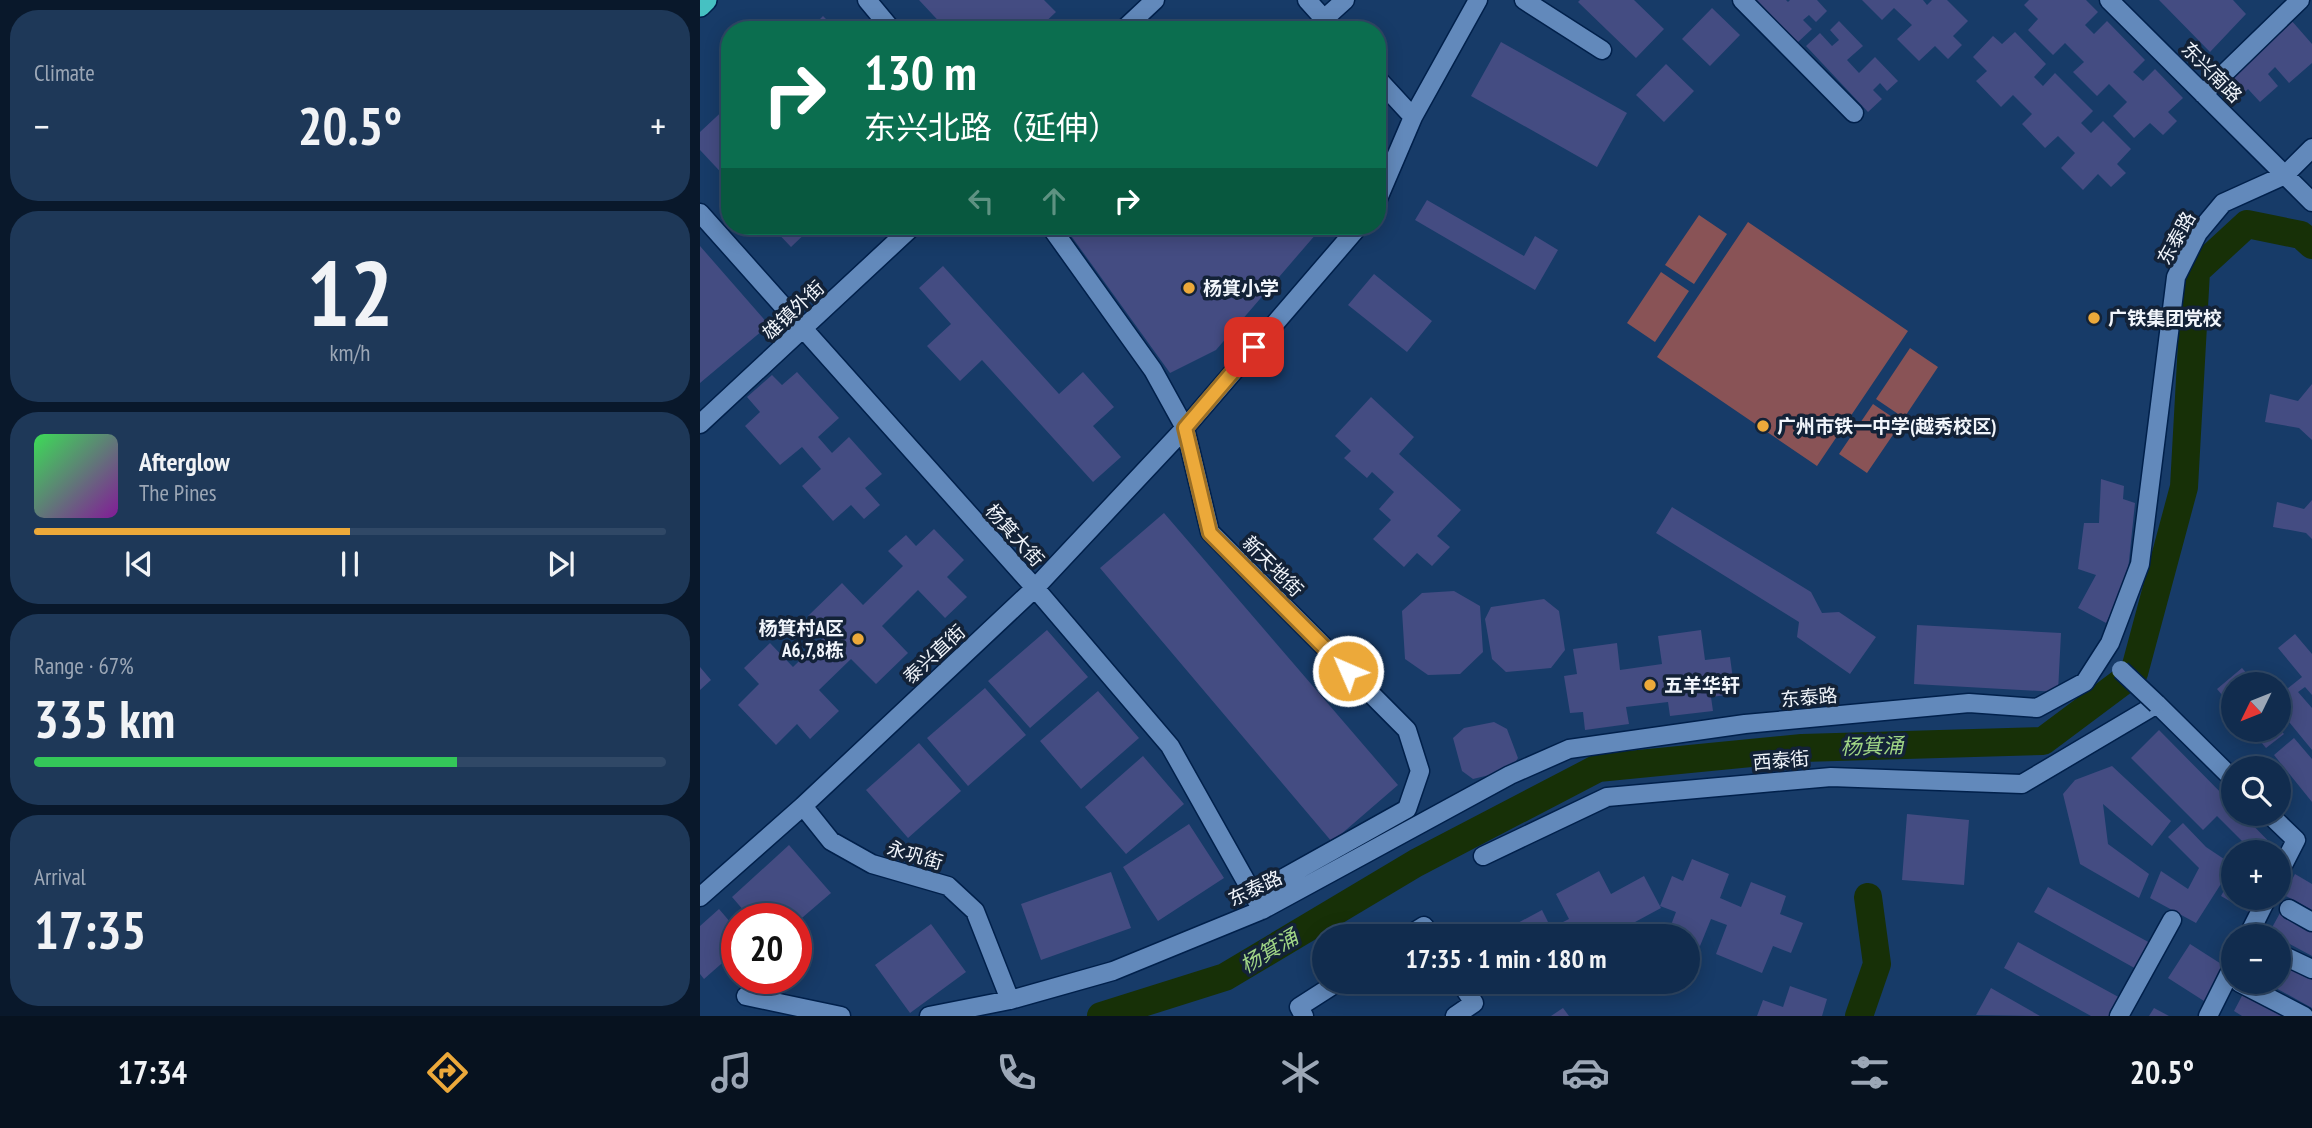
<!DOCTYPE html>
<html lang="en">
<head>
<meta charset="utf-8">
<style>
	:root { --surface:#112c4e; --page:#1e3858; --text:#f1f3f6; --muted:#9ca7b6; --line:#304866; --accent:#eca93a }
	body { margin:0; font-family:"PT Sans Narrow","Noto Sans SC",sans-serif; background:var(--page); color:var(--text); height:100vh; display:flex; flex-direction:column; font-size:26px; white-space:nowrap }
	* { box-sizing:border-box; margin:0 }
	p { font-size:23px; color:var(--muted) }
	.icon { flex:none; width:38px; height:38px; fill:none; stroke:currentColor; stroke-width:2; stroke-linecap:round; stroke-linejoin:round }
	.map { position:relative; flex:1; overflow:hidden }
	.panel { display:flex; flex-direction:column; gap:10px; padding:10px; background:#09182b; width:700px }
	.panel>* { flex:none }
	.banner { position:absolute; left:21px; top:21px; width:665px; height:214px; border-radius:28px; box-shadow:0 4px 18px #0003,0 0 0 2px var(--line); background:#0b6e4f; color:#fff; overflow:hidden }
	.needle { width:46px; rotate:227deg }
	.tools { position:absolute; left:1521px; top:672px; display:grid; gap:14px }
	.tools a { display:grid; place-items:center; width:70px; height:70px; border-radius:50%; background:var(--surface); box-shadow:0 4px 18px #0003,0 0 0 2px var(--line); font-size:35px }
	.speed { position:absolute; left:21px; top:903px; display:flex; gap:14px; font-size:35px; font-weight:700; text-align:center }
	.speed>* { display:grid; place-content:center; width:91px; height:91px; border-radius:50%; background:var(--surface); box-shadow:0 4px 18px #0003,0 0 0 2px var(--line); line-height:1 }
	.speed .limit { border:10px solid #d22; background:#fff; color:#111 }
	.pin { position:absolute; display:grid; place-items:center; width:60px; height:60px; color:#fff; margin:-30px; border-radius:14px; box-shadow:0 4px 10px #0006 }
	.me { position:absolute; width:77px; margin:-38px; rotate:315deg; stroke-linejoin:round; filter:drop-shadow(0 0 5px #0008) }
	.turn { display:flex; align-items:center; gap:24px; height:147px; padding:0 28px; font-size:32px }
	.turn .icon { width:91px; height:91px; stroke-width:2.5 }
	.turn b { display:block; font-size:49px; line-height:60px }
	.lanes { display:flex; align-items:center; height:66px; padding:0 28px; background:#0003; justify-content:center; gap:35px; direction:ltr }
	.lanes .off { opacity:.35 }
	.big { font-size:52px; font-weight:600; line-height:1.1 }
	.panel .widget { flex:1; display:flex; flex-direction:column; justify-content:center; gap:10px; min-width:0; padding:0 24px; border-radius:28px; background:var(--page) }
	.panel .dial { align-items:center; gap:0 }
	.dial b { font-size:91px; line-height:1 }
	.song { display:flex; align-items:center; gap:21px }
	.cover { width:84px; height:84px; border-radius:10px; background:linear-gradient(135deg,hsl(130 70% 55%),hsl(290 70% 35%)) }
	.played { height:7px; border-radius:4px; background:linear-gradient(90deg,var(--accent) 50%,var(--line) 50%) }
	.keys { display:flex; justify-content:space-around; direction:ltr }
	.heat { display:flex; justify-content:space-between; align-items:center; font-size:38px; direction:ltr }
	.charge { height:10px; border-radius:5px; background:linear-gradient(90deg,#34c759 67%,var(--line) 0) }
	.trip { position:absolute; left:612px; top:924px; width:388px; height:70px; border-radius:35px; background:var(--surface); box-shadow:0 4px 18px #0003,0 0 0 2px var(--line); font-weight:600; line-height:70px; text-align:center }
	.tabs { display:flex; height:112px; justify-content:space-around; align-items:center; background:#07121f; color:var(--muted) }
	.tabs .icon { width:49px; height:49px }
	.tabs .active { color:var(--accent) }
	.tabs b { font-size:32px; color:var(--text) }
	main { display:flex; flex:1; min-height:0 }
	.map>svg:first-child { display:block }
	.green { fill:#895356 }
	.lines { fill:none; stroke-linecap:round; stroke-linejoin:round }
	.river { stroke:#173007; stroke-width:28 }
	.building { fill:#444c82 }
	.minor-casing { stroke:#00204b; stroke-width:21 }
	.highway-casing { stroke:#00204b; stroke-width:24 }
	.minor { stroke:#6289bb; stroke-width:18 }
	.highway { stroke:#46c1c2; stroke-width:21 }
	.minor-bridge-casing { stroke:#00204b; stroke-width:21; stroke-linecap:butt }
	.minor-bridge { stroke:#6289bb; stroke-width:18 }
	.route-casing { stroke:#996e26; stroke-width:18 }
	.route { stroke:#eca93a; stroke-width:12 }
	.poi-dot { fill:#eca93a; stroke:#132237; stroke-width:2.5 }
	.labels { text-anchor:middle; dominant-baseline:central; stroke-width:7; stroke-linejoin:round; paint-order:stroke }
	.street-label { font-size:19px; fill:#f1f5fb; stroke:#132237 }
	.poi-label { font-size:19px; font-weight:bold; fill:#f1f5fb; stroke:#132237; text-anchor:start }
	.water-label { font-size:21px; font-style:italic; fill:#a0d686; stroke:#132237 }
</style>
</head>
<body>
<main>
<section class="panel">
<div class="widget"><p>Climate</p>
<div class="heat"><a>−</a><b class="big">20.5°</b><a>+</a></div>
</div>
<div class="widget dial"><b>12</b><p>km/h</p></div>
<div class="widget">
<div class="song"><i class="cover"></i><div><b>Afterglow</b><p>The Pines</p></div></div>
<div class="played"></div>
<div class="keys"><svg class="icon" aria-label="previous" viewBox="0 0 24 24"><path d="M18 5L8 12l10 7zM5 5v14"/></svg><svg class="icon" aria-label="pause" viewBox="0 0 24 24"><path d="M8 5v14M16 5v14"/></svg><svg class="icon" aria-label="next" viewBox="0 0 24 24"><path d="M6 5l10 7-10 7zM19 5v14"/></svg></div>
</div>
<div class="widget"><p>Range · 67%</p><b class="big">335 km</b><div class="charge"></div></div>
<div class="widget"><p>Arrival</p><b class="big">17:35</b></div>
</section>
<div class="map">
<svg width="1612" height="1016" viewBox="0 0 1612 1016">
	<rect width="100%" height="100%" fill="#173b68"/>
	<path class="green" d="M 999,215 L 1027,234 L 994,284 L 965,265 Z
		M 1048,222 L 1208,331 L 1117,466 L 957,357 Z
		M 961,272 L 989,291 L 955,342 L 927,323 Z
		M 1210,348 L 1238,367 L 1204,418 L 1176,399 Z
		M 1173,404 L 1201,423 L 1167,473 L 1139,454 Z"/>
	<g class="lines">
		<path class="river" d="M 401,1016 L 525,977 L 716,863 L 898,768 L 1102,748 L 1343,741 L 1434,673 L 1484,487 L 1496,271 L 1547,224 L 1601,235 L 1612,245
			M 1159,1016 L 1177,964 L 1168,897"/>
	</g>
	<path class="building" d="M 219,0 L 344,0 L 356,12 L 337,30 L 247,30 Z
		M 880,0 L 934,0 L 964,29 L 936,58 L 878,2 Z
		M 1057,0 L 1086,0 L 1088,2 L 1090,0 L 1117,0 L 1127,11 L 1116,22 L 1109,15 L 1103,20 L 1112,29 L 1097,43 Z
		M 1162,0 L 1223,0 L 1227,5 L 1232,0 L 1247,0 L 1268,21 L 1253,36 L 1262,45 L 1248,59 L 1235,46 L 1219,61 L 1197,39 L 1212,25 L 1194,8 L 1182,20 Z
		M 1329,0 L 1386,0 L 1398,12 L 1385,25 L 1394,34 L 1407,21 L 1445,60 L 1433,72 L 1443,81 L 1455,69 L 1483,98 L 1468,112 L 1477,121 L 1463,135 L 1450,123 L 1434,138 L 1413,116 L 1427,102 L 1409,84 L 1397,96 L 1373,72 L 1384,62 L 1365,43 L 1353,55 L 1328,30 L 1338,19 L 1324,5 Z
		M 1459,0 L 1533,0 L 1546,14 L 1510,52 Z
		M 1012,8 L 1040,35 L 1010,66 L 982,39 Z
		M 123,16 L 137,30 L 109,30 Z
		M 1591,20 L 1612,44 L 1612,63 L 1589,83 L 1575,67 L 1568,74 L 1578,86 L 1560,102 L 1548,89 L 1544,93 L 1529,76 Z
		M 1139,21 L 1163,46 L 1147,60 L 1159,73 L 1175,57 L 1198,81 L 1187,91 L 1180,83 L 1173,90 L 1182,99 L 1168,112 L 1106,46 L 1120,33 L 1132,46 L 1139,40 L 1130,30 Z
		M 1315,32 L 1346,64 L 1334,77 L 1343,86 L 1355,73 L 1393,111 L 1381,123 L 1391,133 L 1403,121 L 1431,149 L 1417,164 L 1426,173 L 1411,187 L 1398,174 L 1383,190 L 1361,168 L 1375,153 L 1358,136 L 1345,148 L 1322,124 L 1332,114 L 1313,95 L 1301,107 L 1276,81 L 1287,71 L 1273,57 L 1293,36 L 1302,44 Z
		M 801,42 L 927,113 L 897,167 L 771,96 Z
		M 966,64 L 994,91 L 964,122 L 936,95 Z
		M 30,104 L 30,182 L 0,150 L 0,132 Z
		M 727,200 L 824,256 L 835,236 L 858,250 L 835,290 L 715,220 Z
		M 71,226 L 113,226 L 91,247 Z
		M 364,226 L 623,226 L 516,350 L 470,373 Z
		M 0,246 L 69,325 L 0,383 Z
		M 243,266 L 359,394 L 383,372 L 414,407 L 393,426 L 421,457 L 393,482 L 282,360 L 260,381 L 227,346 L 251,324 L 219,288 Z
		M 674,274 L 732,321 L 707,352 L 648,305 Z
		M 97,372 L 139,418 L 118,437 L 132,453 L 149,437 L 182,474 L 165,488 L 180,505 L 164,519 L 151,505 L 133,521 L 102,486 L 121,469 L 102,447 L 80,465 L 45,426 L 60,412 L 47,397 L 72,375 L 82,385 Z
		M 1612,384 L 1612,440 L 1599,428 L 1565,422 L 1570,394 L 1598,401 Z
		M 671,397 L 714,437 L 699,454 L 761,510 L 737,536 L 750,547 L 732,566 L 717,553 L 704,567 L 673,539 L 691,520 L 679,509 L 694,492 L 672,472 L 667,478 L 644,458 L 651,451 L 635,436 Z
		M 1401,479 L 1424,486 L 1423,499 L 1435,503 L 1427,580 L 1406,623 L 1378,608 L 1396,575 L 1378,569 L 1384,523 L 1399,523 Z
		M 1612,500 L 1612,539 L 1606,533 L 1573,527 L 1577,502 L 1604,509 Z
		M 972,507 L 1111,592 L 1122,613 L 1139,612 L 1176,637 L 1150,674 L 1097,637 L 1099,622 L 956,533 Z
		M 464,513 L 698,785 L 632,842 L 400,568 Z
		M 234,529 L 264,560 L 247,577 L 267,597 L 245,618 L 218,590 L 182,626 L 208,653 L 176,684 L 151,659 L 119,690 L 139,711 L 110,739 L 97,724 L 76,745 L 38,705 L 59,684 L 44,668 L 70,643 L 93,667 L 126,635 L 108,616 L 142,583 L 163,605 L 203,566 L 188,551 L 206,535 L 216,546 Z
		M 754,591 L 780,606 L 783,652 L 760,674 L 728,675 L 705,659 L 702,611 L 722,593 Z
		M 844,599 L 859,611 L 865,650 L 851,668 L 806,672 L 792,659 L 785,619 L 791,607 Z
		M 1217,625 L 1361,633 L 1358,692 L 1214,684 Z
		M 347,630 L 388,677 L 330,728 L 288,681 Z
		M 1001,630 L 1005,660 L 1030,657 L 1035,694 L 1011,697 L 1013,711 L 970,716 L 968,702 L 926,707 L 929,724 L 885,730 L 883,712 L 870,713 L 864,676 L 877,674 L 873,649 L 917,643 L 920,670 L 962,664 L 958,636 Z
		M 1595,634 L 1612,654 L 1612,695 L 1605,687 L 1598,692 L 1612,708 L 1612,750 L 1580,711 L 1578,712 L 1578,696 L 1602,677 L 1578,648 Z
		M 0,667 L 11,680 L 0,690 Z
		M 1542,668 L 1556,684 L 1533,684 L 1533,708 L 1517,689 Z
		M 285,688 L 326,735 L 268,786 L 227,738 Z
		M 398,691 L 439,738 L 381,789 L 340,741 Z
		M 794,722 L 807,729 L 818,758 L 810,770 L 773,779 L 762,771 L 753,738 L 764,728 Z
		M 1578,727 L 1584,734 L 1566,748 L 1551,730 L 1578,730 Z
		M 1459,730 L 1533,805 L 1533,814 L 1542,814 L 1584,857 L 1578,862 L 1578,852 L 1553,852 L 1517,816 L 1503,830 L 1431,758 Z
		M 1594,738 L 1612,759 L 1612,802 L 1574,755 Z
		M 219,743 L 261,791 L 208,838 L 166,790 Z
		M 443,756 L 484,804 L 426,854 L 385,807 Z
		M 1412,766 L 1471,821 L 1452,846 L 1403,804 L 1408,844 L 1449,874 L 1439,898 L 1380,864 L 1363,794 L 1375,780 Z
		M 1207,814 L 1269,820 L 1264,885 L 1202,880 Z
		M 1483,823 L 1506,847 L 1533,865 L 1496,923 L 1450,898 L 1461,871 L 1488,889 L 1499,868 L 1468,837 Z
		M 489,824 L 524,878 L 458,921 L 423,867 Z
		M 89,845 L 131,893 L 96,923 L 96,919 L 51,919 L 32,897 Z
		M 992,859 L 1029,874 L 1020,898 L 1041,907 L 1051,882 L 1086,896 L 1080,914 L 1103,923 L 1091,953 L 1073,946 L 1062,973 L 1016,954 L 1027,925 L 1011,919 L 1000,946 L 989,941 L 989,936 L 975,936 L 968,933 L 976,912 L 960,906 L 972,876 L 983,881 Z
		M 899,871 L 911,894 L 944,876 L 961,908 L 924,928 L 929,936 L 801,936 L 799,933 L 842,910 L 851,928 L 869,919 L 856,894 Z
		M 411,872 L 431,928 L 341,960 L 321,904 Z
		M 1533,874 L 1533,898 L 1563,898 L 1554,915 L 1521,896 Z
		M 1595,874 L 1612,884 L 1612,910 L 1584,895 Z
		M 1348,887 L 1452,944 L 1438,970 L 1334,912 Z
		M 19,909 L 37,930 L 37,950 L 4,979 L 0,974 L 0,926 Z
		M 1580,913 L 1612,930 L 1612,956 L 1569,933 Z
		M 231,924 L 266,972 L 210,1013 L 175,965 Z
		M 1318,942 L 1424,1000 L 1416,1016 L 1391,1016 L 1304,968 Z
		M 1490,944 L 1526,967 L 1504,1001 L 1468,978 Z
		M 1578,961 L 1612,980 L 1612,1008 L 1565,982 L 1578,982 Z
		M 841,982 L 861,982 L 845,990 Z
		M 1090,986 L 1127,999 L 1122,1016 L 1057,1016 L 1063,1000 L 1083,1007 Z
		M 1291,988 L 1340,1016 L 1276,1015 Z
		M 1544,992 L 1588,1016 L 1542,1016 L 1534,1011 Z
		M 863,1008 L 869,1016 L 851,1016 Z
		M 1454,1008 L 1469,1016 L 1449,1016 Z"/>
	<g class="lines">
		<g class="minor-casing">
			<path id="minor" d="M 167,0 L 192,30
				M 607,0 L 634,30
				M 824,0 L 902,50
				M 1042,0 L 1154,113
				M 1409,0 L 1612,202
				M 624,19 L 645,0
				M 423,30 L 455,0
				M 677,78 L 713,117
				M 1503,94 L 1600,0
				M 677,201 L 713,117 L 778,0
				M 0,213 L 335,588 L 470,746 L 562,910
				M 350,226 L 453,370 L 485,428 L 510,532 L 707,730 L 720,771 L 707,809 L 555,894
				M 0,424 L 213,226
				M 103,806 L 131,841 L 172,864 L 248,886 L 275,911 L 310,1000
				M 1569,814 L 1596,840 L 1578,875
				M 783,856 L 907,797 L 1131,777 L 1322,784 L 1457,704 L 1533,779
				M 0,897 L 103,806 L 335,588 L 485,428 L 659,226
				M 1589,909 L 1612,922
				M 708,936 L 724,926 L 730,936
				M 1548,936 L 1567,898
				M 1578,953 L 1612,969
				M 1540,983 L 1604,1016
				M 46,996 L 141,1016
				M 229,1016 L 310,1000 L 413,971 L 562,910 L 810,775 L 869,749 L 1045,724 L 1269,703 L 1337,708 L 1385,682 L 1410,643 L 1440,564 L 1476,277 L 1498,233 L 1523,203 L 1585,175 L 1612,148
				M 604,1016 L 599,1007 L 638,982
				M 755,1016 L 774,1003 L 760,982
				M 1419,1016 L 1472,920
				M 1508,1016 L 1533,966"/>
		</g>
		<g class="highway-casing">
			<path id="highway" d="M 0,6 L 6,0"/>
		</g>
		<use href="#minor" class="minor"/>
		<use href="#highway" class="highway"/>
		<g class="minor-bridge-casing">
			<path id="minor-bridge" d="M 1421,670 L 1457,704"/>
		</g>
		<use href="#minor-bridge" class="minor-bridge"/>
	</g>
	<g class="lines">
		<g class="route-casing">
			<path id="route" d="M 554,347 L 485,428 L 510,533 L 648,671"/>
		</g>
		<use href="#route" class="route"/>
	</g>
	<g class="poi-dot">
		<circle cx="489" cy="288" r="7"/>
		<circle cx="1394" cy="318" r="7"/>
		<circle cx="1063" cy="426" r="7"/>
		<circle cx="158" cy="639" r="7"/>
		<circle cx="950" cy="685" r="7"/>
	</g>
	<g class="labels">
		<g class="street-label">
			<text transform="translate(1512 72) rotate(45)">东兴南路</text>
			<text transform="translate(1476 238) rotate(-61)">东泰路</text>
			<text transform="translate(93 310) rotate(-43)">雄镇外街</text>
			<text transform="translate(315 535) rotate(48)">杨箕大街</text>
			<text transform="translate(573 566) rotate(45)">新天地街</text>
			<text transform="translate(234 654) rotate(-43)">泰兴直街</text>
			<text transform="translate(1109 697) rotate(-5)">东泰路</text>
			<text transform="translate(1081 760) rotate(-5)">西泰街</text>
			<text transform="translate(215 855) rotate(16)">永巩街</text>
			<text transform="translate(555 888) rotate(-25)">东泰路</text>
		</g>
		<g class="poi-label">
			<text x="503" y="288">杨箕小学</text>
			<text x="1408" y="318">广铁集团党校</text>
			<text x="1077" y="426">广州市铁一中学(越秀校区)</text>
			<text x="144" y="628" text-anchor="end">杨箕村A区<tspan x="144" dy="22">A6,7,8栋</tspan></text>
			<text x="964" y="685">五羊华轩</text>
		</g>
		<g class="water-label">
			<text transform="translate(1172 746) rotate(-2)">杨箕涌</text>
			<text transform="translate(569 951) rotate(-31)">杨箕涌</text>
		</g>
	</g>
</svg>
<div class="tools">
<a><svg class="needle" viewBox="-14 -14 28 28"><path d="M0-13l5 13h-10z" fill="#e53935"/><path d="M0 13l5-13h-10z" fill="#9ca7b6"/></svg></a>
<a><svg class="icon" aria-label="search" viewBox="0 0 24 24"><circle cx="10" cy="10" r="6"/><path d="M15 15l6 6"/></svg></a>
<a>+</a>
<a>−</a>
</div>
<div class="speed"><div class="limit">20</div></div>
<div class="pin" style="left:554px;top:347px;background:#d93025"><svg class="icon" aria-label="arrive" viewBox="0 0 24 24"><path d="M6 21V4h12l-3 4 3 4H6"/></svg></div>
<svg class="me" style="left:648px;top:671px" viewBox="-20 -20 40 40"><circle r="17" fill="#eca93a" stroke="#fff" stroke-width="3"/><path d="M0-11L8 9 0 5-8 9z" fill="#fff"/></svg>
<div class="trip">17:35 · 1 min · 180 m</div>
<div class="banner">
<div class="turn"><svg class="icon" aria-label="right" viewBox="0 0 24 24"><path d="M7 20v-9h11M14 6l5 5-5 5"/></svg><div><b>130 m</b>东兴北路（延伸）</div></div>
<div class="lanes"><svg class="icon off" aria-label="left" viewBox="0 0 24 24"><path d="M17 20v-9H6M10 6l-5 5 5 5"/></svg><svg class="icon off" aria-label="ahead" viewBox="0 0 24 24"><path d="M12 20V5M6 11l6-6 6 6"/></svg><svg class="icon" aria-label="right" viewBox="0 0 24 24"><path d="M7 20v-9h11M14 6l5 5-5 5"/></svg></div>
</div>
</div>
</main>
<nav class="tabs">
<b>17:34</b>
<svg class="icon active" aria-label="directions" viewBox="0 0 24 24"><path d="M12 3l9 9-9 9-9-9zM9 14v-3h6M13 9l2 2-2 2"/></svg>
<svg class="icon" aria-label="music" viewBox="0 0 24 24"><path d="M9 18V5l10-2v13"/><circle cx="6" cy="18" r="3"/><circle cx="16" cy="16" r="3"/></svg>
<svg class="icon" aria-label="phone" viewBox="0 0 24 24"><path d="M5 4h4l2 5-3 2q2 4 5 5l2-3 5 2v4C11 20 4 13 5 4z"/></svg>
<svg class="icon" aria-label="climate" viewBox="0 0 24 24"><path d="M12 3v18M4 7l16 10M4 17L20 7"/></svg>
<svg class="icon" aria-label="car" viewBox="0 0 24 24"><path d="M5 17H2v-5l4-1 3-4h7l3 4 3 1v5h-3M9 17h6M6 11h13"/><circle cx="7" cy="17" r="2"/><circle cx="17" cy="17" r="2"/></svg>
<svg class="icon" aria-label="filters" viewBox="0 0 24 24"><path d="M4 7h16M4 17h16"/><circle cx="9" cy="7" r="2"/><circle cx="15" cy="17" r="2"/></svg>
<b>20.5°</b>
</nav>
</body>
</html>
